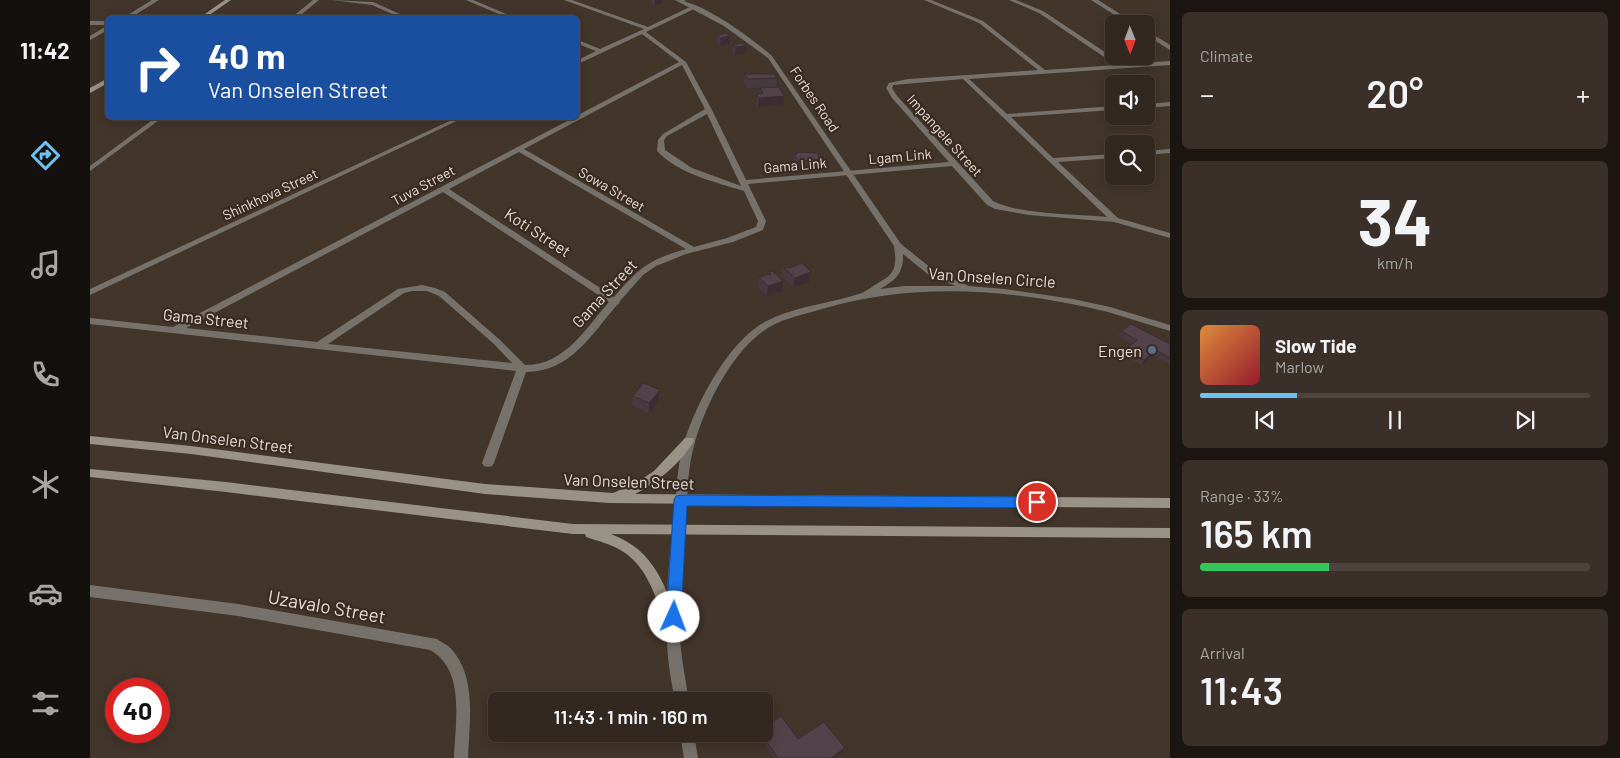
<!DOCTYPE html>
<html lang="en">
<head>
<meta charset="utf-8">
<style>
	:root { --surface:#322820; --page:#3a3029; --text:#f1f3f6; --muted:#a8a6a5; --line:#4d443e; --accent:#6ec2f3 }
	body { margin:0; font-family:Barlow,sans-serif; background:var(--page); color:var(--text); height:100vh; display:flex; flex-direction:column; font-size:19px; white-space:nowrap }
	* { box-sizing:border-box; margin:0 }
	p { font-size:16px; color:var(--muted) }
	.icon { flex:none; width:28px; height:28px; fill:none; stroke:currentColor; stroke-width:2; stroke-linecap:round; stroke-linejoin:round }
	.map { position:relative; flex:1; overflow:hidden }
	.sheet { display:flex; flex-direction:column; gap:12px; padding:12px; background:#1c1612; width:450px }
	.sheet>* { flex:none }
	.top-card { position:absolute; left:15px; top:15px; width:475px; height:105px; border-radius:8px; box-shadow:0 2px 12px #0003,0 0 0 1px var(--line); background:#1a4fa0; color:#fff; overflow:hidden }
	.needle { width:32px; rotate:179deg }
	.buttons { position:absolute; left:1015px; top:15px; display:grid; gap:10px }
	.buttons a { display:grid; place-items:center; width:50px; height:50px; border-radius:8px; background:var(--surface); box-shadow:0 2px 12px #0003,0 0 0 1px var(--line); font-size:25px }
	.speed { position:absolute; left:15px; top:678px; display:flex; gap:10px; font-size:25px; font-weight:700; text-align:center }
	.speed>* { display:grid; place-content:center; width:65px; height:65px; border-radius:50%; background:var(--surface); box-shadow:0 2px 12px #0003,0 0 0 1px var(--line); line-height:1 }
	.speed .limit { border:8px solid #d22; background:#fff; color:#111 }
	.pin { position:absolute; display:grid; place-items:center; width:42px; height:42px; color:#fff; margin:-21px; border:2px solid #fff; border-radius:50%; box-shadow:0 1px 5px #0007 }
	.me { position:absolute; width:55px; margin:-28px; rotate:2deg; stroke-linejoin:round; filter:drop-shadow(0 0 4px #0008) }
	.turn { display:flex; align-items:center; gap:18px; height:105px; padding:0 20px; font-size:22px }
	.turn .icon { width:65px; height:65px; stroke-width:2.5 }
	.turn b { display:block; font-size:35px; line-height:42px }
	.big { font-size:38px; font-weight:600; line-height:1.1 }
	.sheet .tile { flex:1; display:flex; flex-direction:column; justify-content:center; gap:8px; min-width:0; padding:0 18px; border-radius:8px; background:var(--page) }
	.sheet .dial { align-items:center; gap:0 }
	.dial b { font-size:65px; line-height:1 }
	.song { display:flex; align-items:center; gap:15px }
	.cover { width:60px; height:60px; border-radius:8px; background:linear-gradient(135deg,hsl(30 70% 55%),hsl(350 70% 35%)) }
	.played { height:5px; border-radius:2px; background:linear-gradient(90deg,var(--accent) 25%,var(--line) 25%) }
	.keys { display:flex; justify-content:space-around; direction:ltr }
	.heat { display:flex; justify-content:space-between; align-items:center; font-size:28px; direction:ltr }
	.charge { height:8px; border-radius:4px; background:linear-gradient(90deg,#34c759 33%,var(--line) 0) }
	.trip { position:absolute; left:398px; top:692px; width:285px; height:50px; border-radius:8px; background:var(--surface); box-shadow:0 2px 12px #0003,0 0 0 1px var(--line); font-weight:600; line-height:50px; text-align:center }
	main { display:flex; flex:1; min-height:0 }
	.tab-bar { display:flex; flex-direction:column; width:90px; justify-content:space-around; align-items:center; background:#14100d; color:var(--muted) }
	.tab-bar .icon { width:35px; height:35px }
	.tab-bar .on { color:var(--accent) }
	.tab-bar b { font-size:22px; color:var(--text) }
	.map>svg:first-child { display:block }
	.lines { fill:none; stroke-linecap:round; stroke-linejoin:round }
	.minor { fill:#76726b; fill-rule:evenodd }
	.tertiary { fill:#76726b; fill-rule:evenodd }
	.secondary { fill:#999287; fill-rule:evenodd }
	.wall { fill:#473940 }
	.shaded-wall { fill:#3a2e34 }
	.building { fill:#53424a; stroke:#3a2e34 }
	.route { fill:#1a73e8; stroke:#114b97 }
	.service-dot { fill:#5c6f8a; stroke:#382b21; stroke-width:2 }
	.labels { text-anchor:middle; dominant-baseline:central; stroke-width:4.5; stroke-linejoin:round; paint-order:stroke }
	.far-street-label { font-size:14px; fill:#e5dcd6; stroke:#382b21 }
	.street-label { font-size:16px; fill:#e5dcd6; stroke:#382b21 }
	.poi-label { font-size:16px; fill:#e5dcd6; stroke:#382b21; text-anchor:end }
	.near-street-label { font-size:19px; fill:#e5dcd6; stroke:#382b21 }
</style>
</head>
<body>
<main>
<nav class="tab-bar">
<b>11:42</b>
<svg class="icon on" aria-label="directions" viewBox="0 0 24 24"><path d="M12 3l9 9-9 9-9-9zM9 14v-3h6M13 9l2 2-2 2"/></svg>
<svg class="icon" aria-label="music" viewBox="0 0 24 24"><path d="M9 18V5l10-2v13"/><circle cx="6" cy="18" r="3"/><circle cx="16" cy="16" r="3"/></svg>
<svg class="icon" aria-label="phone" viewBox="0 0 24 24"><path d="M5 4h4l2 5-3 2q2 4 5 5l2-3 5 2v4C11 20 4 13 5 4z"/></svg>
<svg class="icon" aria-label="climate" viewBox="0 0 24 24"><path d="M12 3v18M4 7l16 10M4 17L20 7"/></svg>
<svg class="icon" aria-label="car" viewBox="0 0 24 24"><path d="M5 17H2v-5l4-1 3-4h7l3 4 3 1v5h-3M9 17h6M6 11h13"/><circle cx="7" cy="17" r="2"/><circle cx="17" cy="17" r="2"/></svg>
<svg class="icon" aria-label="filters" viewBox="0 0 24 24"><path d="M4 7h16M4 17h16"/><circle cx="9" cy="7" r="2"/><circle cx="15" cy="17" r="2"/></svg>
</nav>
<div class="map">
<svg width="1080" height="758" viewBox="0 0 1080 758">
	<rect width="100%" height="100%" fill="#42352a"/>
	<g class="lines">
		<path class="minor" d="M 62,0 L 69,0 L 40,18 L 33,18 Z
			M 223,0 L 229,0 L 207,18 L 201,18 Z
			M 242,0 L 283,2 L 319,18 L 311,18 L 282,5 Z
			M 376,0 L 383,0 L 426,18 L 418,18 Z
			M 474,0 L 482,0 L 558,27 L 602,6 L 606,6 L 606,8 L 556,32 L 596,62 L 622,110 L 656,180 L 859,162 L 802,98 L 796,88 L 799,83 L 818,79 L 948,70 L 889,23 L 834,0 L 841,0 L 893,21 L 955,70 L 1026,65 L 949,13 L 919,0 L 926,0 L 953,11 L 1033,64 L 1080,61 L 1080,65 L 879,79 L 917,114 L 1024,106 L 1024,110 L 921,117 L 963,158 L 1024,154 L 1024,158 L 968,162 L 1028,218 L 1080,233 L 1080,238 L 1024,222 L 939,215 L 905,209 L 897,205 L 862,166 L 658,184 L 676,221 L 673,230 L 643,242 L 596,254 L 566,266 L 553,275 L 530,301 L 529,304 L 527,305 C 501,335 480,372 436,372 L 404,463 L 402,466 L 398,467 L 394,466 L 392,463 L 426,371 L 0,324 L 0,318 L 83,327 L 483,118 L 488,118 L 488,115 L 589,62 L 552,34 L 488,64 L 488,60 L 506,51 L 488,44 L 488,40 L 510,49 L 554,29 ZM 592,65 L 615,109 L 573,134 L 568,140 L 567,151 C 589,174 625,182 654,191 L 668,221 L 666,227 L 637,238 L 604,247 L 434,149 ZM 873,79 L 1017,217 C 986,214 930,215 903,201 L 807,96 L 802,88 L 803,85 ZM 617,114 L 651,186 L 602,168 L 575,150 L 574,140 L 577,136 ZM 429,152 L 596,249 C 559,259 548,269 524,297 L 359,189 ZM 353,192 L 519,302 C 496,328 474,366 435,365 L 410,340 L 355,292 L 345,288 L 332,285 L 308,289 L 227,342 L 96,328 ZM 322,291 L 337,291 L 349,296 L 404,344 L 422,363 L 238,344 L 314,293 Z
			M 589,0 L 596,0 L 591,3 Z
			M 1001,0 L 1008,0 L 1046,24 L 1039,24 Z
			M 0,21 L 18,21 L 18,25 L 0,25 Z
			M 18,25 L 18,30 L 0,40 L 0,36 Z
			M 1056,30 L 1080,45 L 1080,50 L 1056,35 Z
			M 1080,102 L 1080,106 L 1056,108 L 1056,104 Z
			M 65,118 L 72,118 L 0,171 L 0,166 Z
			M 366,118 L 373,118 L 0,295 L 0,289 Z
			M 1080,149 L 1080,153 L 1056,155 L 1056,151 Z
			M 0,585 L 148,604 L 347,639 C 352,643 359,645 363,651 C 387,680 379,724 378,758 L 364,758 C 365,723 376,670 340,650 L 148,616 L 0,597 Z"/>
		<path class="tertiary" d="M 585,0 C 610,0 663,39 682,56 L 811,244 L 846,272 L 879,286 L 914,289 L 983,299 L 1020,307 L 1080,325 L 1080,331 C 1059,325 1039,318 1018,312 C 924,289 825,281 732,309 C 712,315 689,319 672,332 C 640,355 613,410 604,446 C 598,467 598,489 596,511 C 593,552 588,595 590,637 C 591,659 596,680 599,701 L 585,701 C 581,680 577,659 577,637 C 575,596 580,554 584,513 C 587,491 587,467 593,446 C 604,408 630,359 659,333 C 688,307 737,305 772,293 C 776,291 783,286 788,283 C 793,280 799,277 802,272 C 807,264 805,254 804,246 L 678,58 L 634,26 ZM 813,254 L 840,276 L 866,286 L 814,286 L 790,289 C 805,281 814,273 813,254 Z
			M 590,734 L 604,734 L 608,758 L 594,758 Z"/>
		<path class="secondary" d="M 135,0 L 141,0 L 115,18 L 109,18 Z
			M 18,78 L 18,83 L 0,93 L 0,88 Z
			M 0,436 L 101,446 L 395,484 L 523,493 L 546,483 L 564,471 L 595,438 L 603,438 L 604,441 C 591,463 568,482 545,494 L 1080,498 L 1080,508 L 519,503 L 395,494 L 101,454 L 0,444 Z
			M 0,469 L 136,482 L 483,524 L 1080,528 L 1080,538 L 521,534 C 566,551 576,587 590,629 L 588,633 L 583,635 L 578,633 L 576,629 C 567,600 559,568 532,551 C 521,544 508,541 496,537 L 495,534 L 483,534 L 136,492 L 0,477 Z"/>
	</g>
	<path class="wall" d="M 561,0 L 572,0 L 572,3 L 565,6 L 561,4 Z
		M 627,35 L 639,44 L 630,46 L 626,43 Z
		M 642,45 L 655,54 L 645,55 L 642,53 Z
		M 654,74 L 687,78 L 686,87 L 657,88 L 653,83 Z
		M 670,88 L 694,96 L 693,104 L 668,107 L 666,104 L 667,95 L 669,95 Z
		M 706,152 L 731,160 L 729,169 L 707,170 L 703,163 L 704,154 L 706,154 Z
		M 693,267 L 719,282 L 703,287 L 692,277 Z
		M 679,272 L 693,281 L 692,291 L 677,296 L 668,287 L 669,277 L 678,274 Z
		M 1031,331 L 1080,344 L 1080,365 L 1063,355 L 1051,365 L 1032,354 L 1036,349 L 1042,344 L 1028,336 Z
		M 570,390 L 569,400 L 559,413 L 542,406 L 543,396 Z
		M 667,734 L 674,734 L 755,748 L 753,752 L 744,758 L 684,758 Z"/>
	<path class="shaded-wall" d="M 565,0 L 572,0 L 572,3 L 565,6 Z
		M 640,36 L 639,44 L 630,46 L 631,38 Z
		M 656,46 L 655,54 L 645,55 L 646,47 Z
		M 694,96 L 693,104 L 668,107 L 669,98 Z
		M 721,272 L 719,282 L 703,287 L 705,278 Z
		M 693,281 L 692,291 L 677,296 L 678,286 Z
		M 1066,350 L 1063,355 L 1051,365 L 1054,360 Z
		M 570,390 L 569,400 L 559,413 L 559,403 Z
		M 755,748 L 753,752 L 744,758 L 741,758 Z"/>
	<path class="building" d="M 636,33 L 640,36 L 631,38 L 627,35 Z
		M 651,43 L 656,46 L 646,47 L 642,45 Z
		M 654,74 L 684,74 L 687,78 L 658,79 Z
		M 689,87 L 694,96 L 669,98 L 667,95 L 673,93 L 670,88 Z
		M 706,152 L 727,153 L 731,160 L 708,161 L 704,154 L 707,154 Z
		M 712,263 L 721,272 L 705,278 L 693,267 L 699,268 Z
		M 682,271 L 693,281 L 678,286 L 669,277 L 681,274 L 679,272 Z
		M 1041,324 L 1080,344 L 1080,358 L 1066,350 L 1054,360 L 1036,349 L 1047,340 L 1031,331 Z
		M 553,383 L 570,390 L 559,403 L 543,396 Z
		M 691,716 L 708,739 L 734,722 L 755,748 L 741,758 L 688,758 L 671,734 L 674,734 L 674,727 Z"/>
	<path class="route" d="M 591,495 L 947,497 L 952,498 L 953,502 L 952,506 L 947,508 L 597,506 L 591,617 L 589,622 L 584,624 L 578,622 L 576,617 L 584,500 L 586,496 Z"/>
	<circle class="service-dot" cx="1062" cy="350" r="5"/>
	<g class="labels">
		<g class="far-street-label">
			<text transform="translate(725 99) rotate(56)">Forbes Road</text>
			<text transform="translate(855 135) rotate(48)">Impangele Street</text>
			<text transform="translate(810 156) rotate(-5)">Lgam Link</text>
			<text transform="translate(705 165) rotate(-5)">Gama Link</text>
			<text transform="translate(333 185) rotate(-28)">Tuva Street</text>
			<text transform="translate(522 189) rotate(30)">Sowa Street</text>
			<text transform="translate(180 194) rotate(-25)">Shinkhova Street</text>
		</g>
		<g class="street-label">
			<text transform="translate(448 232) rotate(33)">Koti Street</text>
			<text transform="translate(902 277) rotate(4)">Van Onselen Circle</text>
			<text transform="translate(514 293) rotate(-47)">Gama Street</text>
			<text transform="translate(116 318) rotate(6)">Gama Street</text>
			<text transform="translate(138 439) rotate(7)">Van Onselen Street</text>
			<text transform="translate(539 481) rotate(2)">Van Onselen Street</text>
		</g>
		<g class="poi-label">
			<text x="1052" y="350">Engen</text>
		</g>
		<g class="near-street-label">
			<text transform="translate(237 606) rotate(10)">Uzavalo Street</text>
		</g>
	</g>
</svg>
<div class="buttons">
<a><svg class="needle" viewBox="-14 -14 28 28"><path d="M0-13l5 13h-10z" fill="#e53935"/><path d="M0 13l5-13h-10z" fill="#a8a6a5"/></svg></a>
<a><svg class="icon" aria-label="sound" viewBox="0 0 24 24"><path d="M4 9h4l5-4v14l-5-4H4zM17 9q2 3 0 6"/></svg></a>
<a><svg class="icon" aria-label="search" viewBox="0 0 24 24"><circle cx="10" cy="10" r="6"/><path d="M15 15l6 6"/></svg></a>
</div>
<div class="speed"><div class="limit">40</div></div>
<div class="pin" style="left:947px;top:502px;background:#d93025"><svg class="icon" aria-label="arrive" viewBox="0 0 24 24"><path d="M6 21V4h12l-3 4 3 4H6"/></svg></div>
<svg class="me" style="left:584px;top:617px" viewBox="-20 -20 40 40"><circle r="19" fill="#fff"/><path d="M0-13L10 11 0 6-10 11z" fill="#1a73e8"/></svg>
<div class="trip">11:43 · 1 min · 160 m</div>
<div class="top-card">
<div class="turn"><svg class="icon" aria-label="right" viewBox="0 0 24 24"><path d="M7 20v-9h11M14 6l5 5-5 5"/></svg><div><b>40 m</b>Van Onselen Street</div></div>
</div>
</div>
<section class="sheet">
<div class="tile"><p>Climate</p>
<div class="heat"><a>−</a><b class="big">20°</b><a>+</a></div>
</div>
<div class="tile dial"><b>34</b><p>km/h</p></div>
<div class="tile">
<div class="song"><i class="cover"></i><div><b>Slow Tide</b><p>Marlow</p></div></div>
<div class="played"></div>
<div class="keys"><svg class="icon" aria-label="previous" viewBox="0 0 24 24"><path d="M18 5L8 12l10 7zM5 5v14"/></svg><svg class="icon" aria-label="pause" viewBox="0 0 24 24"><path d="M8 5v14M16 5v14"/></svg><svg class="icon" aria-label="next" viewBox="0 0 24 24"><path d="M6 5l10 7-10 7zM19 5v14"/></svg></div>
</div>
<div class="tile"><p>Range · 33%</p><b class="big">165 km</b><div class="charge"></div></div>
<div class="tile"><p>Arrival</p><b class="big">11:43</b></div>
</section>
</main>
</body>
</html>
